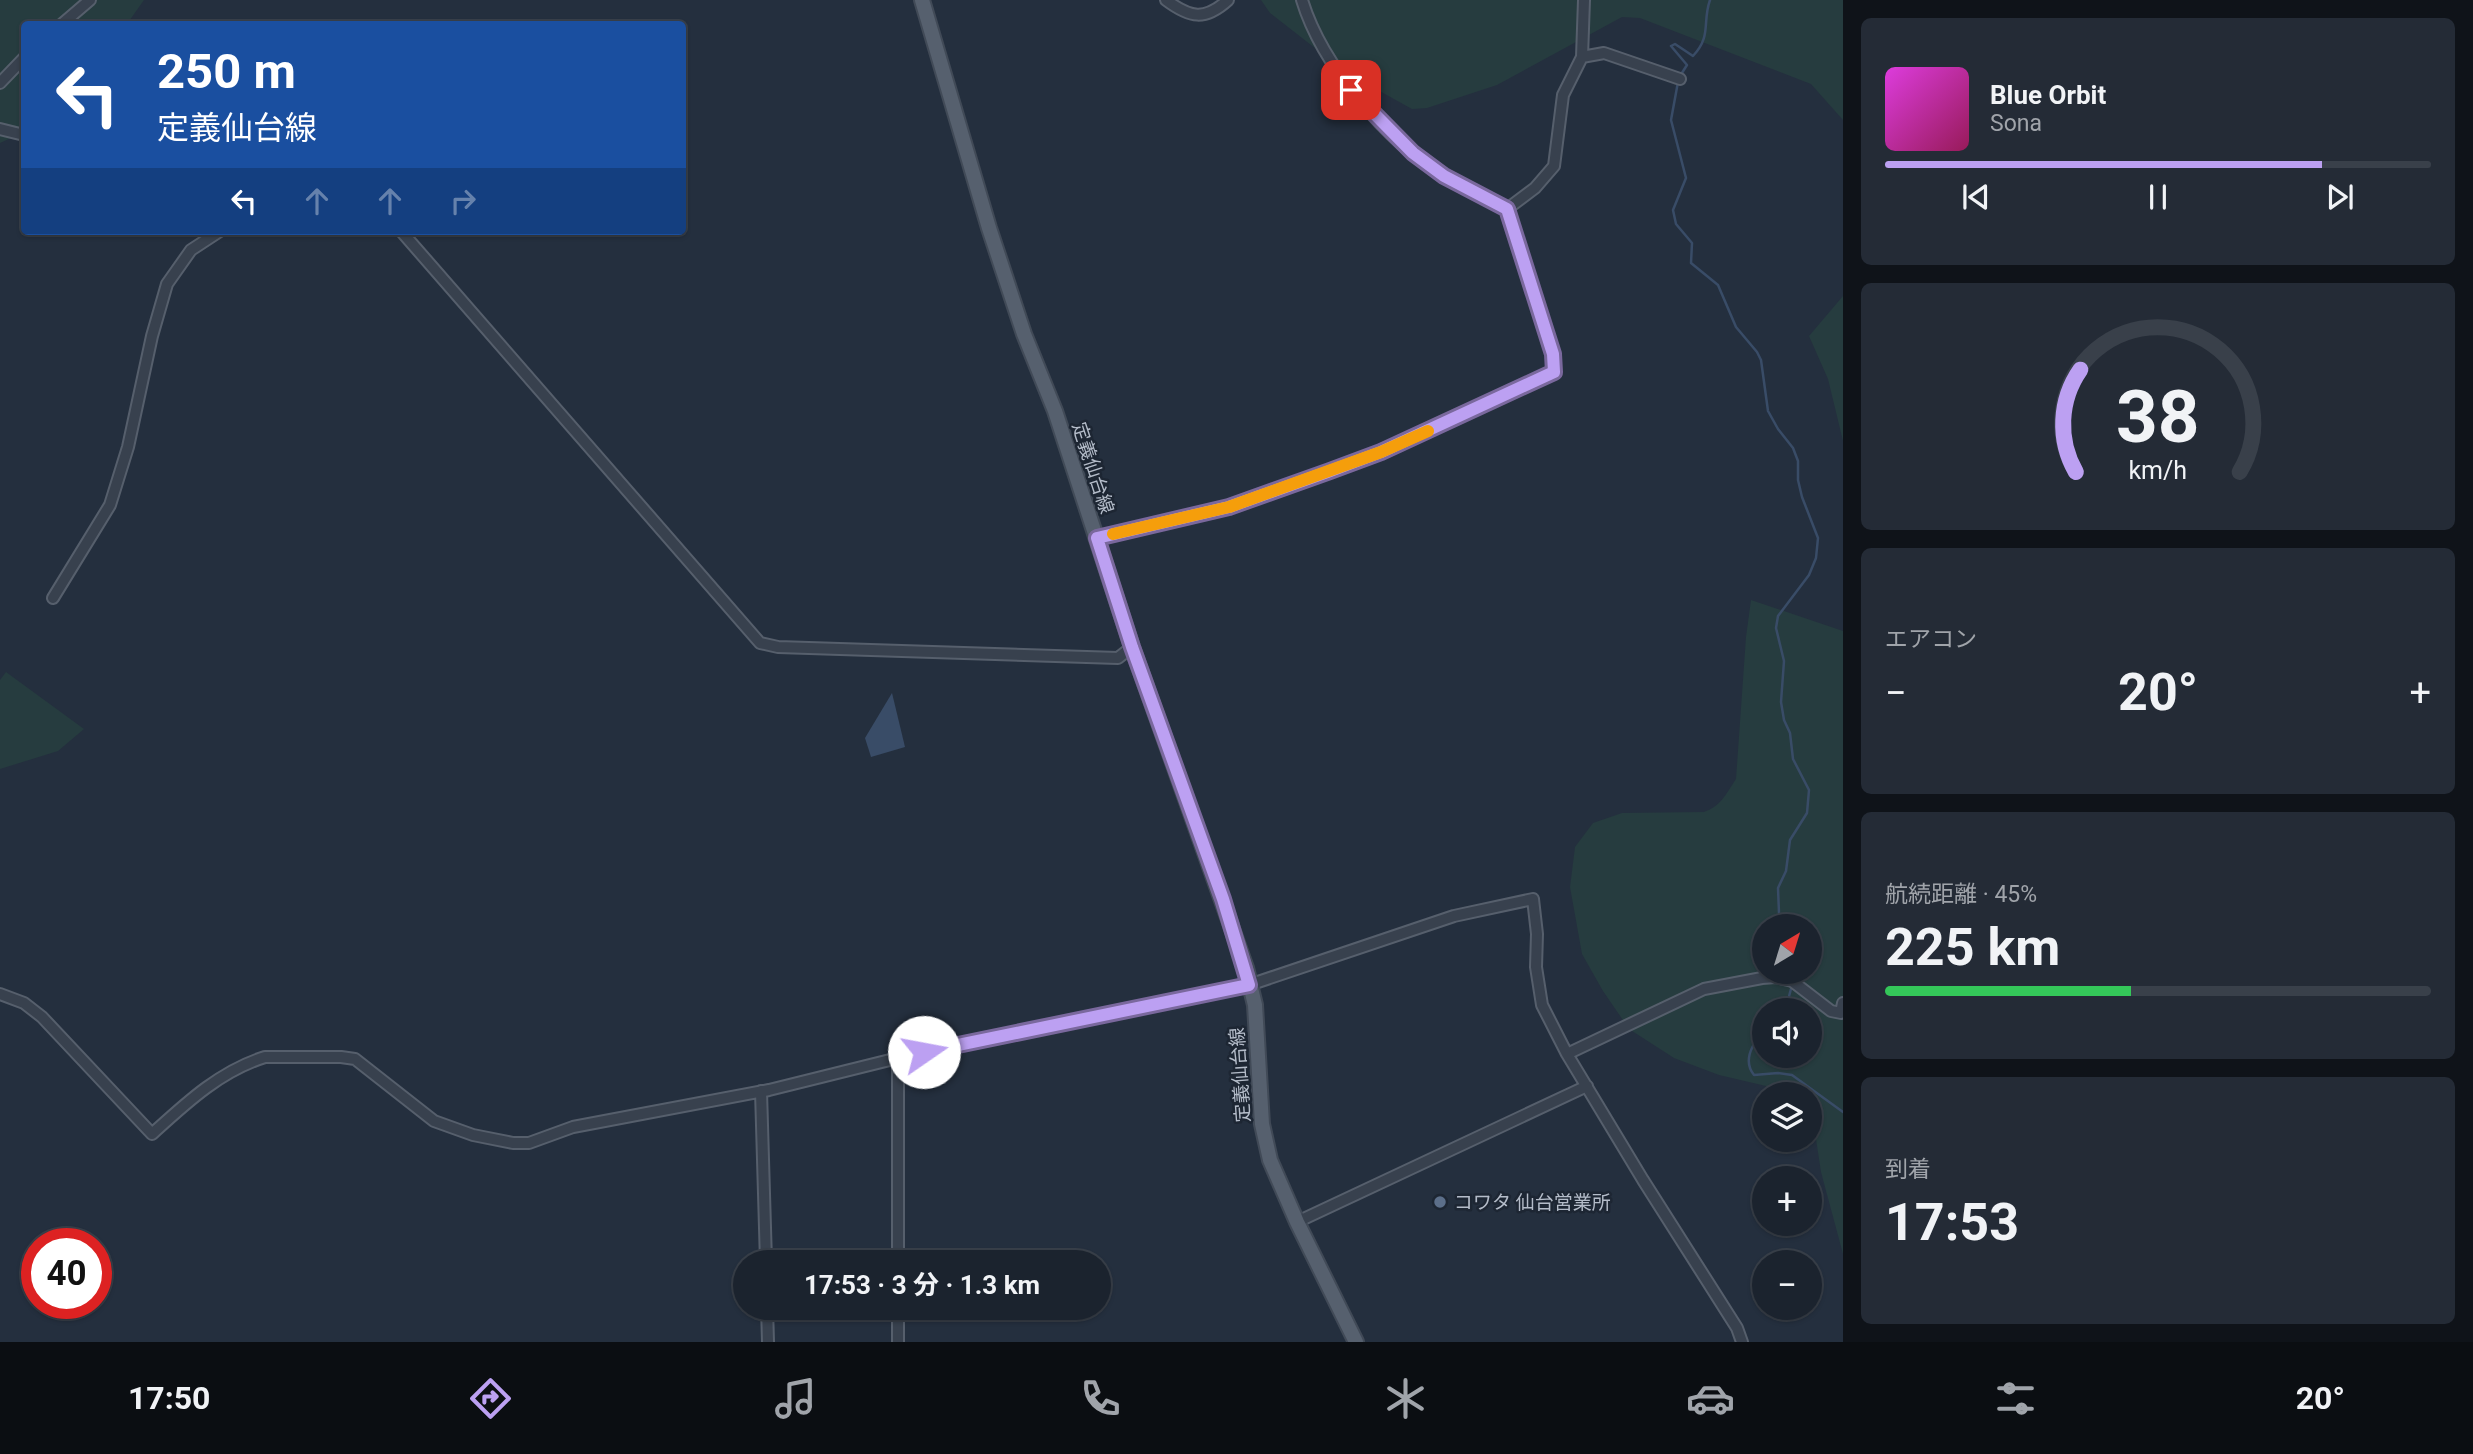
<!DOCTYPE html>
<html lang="ja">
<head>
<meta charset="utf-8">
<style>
	:root { --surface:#1b232e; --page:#242b36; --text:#f1f3f6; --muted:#a0a4aa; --line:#39404a; --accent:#bca0f2 }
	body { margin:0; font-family:Roboto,"Noto Sans JP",sans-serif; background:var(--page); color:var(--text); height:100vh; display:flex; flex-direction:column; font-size:26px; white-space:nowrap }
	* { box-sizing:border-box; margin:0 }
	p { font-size:23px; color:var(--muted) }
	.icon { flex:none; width:38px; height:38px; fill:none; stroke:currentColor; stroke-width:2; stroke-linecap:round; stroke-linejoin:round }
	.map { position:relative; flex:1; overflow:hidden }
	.panel { display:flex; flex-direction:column; gap:18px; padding:18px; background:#0f1319; width:630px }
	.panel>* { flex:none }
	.hud { position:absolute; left:21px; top:21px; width:665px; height:214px; border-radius:7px; box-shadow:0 2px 5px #0004,0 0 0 2px var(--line); background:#1a4fa0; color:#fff; overflow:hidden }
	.needle { width:46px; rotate:38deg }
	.fabs { position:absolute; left:1752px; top:914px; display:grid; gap:14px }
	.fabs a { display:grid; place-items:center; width:70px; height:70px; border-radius:50%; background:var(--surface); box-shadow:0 2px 5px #0004,0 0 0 2px var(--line); font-size:35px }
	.speed { position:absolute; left:21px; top:1228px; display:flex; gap:14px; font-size:35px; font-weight:700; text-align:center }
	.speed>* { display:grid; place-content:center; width:91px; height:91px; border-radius:50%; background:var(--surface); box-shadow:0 2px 5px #0004,0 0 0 2px var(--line); line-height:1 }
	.speed .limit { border:10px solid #d22; background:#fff; color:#111 }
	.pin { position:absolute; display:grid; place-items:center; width:60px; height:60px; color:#fff; margin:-30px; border-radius:14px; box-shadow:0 4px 10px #0006 }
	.me { position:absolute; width:77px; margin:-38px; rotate:78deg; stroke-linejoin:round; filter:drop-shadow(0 0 5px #0008) }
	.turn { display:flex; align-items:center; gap:24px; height:147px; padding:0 21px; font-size:32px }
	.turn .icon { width:91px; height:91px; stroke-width:2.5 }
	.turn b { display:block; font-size:49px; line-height:60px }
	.lanes { display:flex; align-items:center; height:66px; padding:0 21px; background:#0003; justify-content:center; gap:35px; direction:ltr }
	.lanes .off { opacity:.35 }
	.big { font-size:52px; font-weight:700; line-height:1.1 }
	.panel .card { flex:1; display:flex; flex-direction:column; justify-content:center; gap:10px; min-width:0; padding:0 24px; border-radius:10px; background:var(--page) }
	.panel .dial { align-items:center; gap:0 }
	.dial svg { height:182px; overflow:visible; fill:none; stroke:var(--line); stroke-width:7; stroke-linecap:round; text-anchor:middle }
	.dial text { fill:var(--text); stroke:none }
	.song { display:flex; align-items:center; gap:21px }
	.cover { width:84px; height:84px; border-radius:10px; background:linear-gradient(135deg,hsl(300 70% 55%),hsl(330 70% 35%)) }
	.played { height:7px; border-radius:4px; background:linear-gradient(90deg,var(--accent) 80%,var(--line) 80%) }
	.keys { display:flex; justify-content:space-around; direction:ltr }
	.heat { display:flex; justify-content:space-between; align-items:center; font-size:38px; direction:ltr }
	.charge { height:10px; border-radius:5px; background:linear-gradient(90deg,#34c759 45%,var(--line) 0) }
	.trip { position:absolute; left:733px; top:1250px; width:378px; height:70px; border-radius:35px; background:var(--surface); box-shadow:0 2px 5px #0004,0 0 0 2px var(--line); font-weight:700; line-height:70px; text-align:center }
	.menu { display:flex; height:112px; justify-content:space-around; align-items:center; background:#0b0e12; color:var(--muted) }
	.menu .icon { width:49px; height:49px }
	.menu .active { color:var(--accent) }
	.menu b { font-size:32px; color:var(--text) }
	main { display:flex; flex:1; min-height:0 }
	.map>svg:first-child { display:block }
	.green { fill:#263c3f; fill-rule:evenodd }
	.water { fill:#394c67 }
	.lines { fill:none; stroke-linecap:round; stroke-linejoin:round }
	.stream { stroke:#394c67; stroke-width:2.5 }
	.minor-casing { stroke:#565f6c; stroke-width:14 }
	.major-casing { stroke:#414a57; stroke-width:18 }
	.minor { stroke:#38414e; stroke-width:10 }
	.major { stroke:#56606e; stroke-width:14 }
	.route-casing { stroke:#7a689d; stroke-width:18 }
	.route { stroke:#bca0f2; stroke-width:12 }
	.slow { stroke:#f59e0b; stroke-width:12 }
	.service-dot { fill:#5c6f8a; stroke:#1d2633; stroke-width:2.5 }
	.labels { text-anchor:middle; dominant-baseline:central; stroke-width:5; stroke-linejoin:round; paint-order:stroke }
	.street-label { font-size:19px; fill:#b4bcc9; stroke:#1d2633 }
	.poi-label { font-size:19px; fill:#b4bcc9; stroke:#1d2633; text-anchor:start }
</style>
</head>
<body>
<main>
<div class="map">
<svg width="1843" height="1342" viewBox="0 0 1843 1342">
	<rect width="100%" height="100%" fill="#242f3e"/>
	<path class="green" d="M 0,0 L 144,0 L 127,24 L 24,24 L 24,132 L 0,143 Z
		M 1261,0 L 1843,0 L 1843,120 L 1811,84 L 1640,18 L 1622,17 L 1497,85 L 1427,108 L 1412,109 L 1347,73 L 1270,13 Z
		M 1843,296 L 1843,441 L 1828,379 L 1809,336 Z
		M 1751,600 L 1843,631 L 1843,1254 L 1821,1172 L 1814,1126 L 1810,1119 L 1810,1094 L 1782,1094 L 1766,1086 L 1719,1075 L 1674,1058 L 1629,1029 L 1603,991 L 1582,954 L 1570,887 L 1575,847 L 1593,823 L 1622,813 L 1704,812 C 1721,806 1726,794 1736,779 L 1746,637 ZM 1764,926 L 1810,926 L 1810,971 L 1764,971 ZM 1764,1010 L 1810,1010 L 1810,1055 L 1764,1055 Z
		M 6,672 L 84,729 L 58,751 L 0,769 L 0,680 Z"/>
	<path class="water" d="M 892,693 L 905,747 L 871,757 L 865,738 Z"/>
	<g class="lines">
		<path class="stream" d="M 1680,76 L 1687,65 L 1671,46 L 1675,44 L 1693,56 C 1712,36 1702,22 1710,0
			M 1678,82 L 1671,120 L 1686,178 L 1673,210 L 1676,224 L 1692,243 L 1691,263 L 1718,285 L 1736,327 L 1757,352 L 1761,360 L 1768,411 L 1778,429 L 1793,448 L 1798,461 L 1798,480 L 1802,497 L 1818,538 L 1816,558 L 1809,575 L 1778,616 L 1776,628 L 1784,661 L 1781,702 L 1784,720 L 1790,733 L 1793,759 L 1809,790 L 1807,813 L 1790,840 L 1786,871 L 1778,888 L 1779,913 L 1783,926
			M 1783,1010 L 1787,1004 L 1792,985
			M 1764,1031 C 1753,1043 1742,1060 1754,1075 L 1778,1073 L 1792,1075 L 1843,1112"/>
		<g class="minor-casing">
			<path id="minor" d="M 1166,0 C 1190,18 1205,21 1228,0
				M 62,24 L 90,0
				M 1582,57 L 1604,53 L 1680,79
				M 0,83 L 24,58
				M 0,129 L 24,135
				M 1507,209 L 1535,188 L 1554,166 L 1563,95 L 1582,57 L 1584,0
				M 401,231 L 760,643 L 778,647 L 1118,658 L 1132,647
				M 1096,538 L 1229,507 L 1381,452 L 1554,372 L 1553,353 L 1507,209 C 1487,197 1465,189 1445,177 C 1387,141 1322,66 1302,0
				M 53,598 L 110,505 L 128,447 L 152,336 L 167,284 L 191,250 L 220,231
				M 0,994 L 24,1003 L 42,1017 L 152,1134 C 186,1103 220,1071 265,1057 L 341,1057 L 355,1059 L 434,1121 L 473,1135 L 513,1143 L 529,1143 L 573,1127 L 769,1090 L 898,1058 L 1107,1013 L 1249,985 L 1454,916 L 1533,899 L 1537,934 L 1536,967 L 1542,1005 L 1567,1054 L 1643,1180 L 1737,1328 L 1742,1342
				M 1567,1054 L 1704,989 L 1762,978 L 1776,977 L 1792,981 L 1831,1011 L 1841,1013 L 1843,1003
				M 898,1058 L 898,1262
				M 761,1091 L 766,1262
				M 1297,1222 L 1587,1086
				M 767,1307 L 768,1342
				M 898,1342 L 898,1307"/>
		</g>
		<g class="major-casing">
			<path id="major" d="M 922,0 L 989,228 L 1024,334 L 1055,411 L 1132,647 L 1246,968 L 1255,1005 L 1262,1124 L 1270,1160 L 1297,1222 L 1356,1342"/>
		</g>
		<use href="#minor" class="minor"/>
		<use href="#major" class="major"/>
	</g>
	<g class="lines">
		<g class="route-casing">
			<path id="route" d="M 924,1052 L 1249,985 L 1223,899 L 1132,647 L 1097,538 L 1229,507 L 1330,471 L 1381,452 L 1554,372 L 1553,354 L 1507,209 L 1444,176 L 1413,153 L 1351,90"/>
		</g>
		<use href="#route" class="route"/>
		<path class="slow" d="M 1113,534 L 1229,507 L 1381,452 L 1428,431"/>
	</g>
	<circle class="service-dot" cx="1440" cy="1202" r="7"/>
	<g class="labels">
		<g class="street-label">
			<text transform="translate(1093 468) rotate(72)">定義仙台線</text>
			<text transform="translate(1240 1075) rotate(-94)">定義仙台線</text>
		</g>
		<g class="poi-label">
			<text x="1454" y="1202">コワタ 仙台営業所</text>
		</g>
	</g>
</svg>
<div class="fabs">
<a><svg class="needle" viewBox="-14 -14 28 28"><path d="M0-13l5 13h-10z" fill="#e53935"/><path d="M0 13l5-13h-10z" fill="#a0a4aa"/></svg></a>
<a><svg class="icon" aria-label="sound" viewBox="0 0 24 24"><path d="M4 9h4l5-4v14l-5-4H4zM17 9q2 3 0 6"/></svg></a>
<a><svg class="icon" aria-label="layers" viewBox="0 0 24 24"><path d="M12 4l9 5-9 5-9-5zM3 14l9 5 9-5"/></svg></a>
<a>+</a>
<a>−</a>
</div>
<div class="speed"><div class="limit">40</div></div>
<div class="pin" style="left:1351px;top:90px;background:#d93025"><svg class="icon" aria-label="arrive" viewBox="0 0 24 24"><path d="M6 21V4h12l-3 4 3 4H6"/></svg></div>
<svg class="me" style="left:924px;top:1052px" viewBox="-20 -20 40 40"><circle r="19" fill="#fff"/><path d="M0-13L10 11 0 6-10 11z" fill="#bca0f2"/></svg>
<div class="trip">17:53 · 3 分 · 1.3 km</div>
<div class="hud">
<div class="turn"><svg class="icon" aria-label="left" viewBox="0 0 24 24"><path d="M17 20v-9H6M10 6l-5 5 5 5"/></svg><div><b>250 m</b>定義仙台線</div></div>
<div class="lanes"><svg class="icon" aria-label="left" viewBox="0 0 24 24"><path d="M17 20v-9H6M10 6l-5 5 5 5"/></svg><svg class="icon off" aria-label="ahead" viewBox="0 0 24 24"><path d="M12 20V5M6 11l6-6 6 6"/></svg><svg class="icon off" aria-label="ahead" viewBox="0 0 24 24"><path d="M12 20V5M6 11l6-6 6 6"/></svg><svg class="icon off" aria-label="right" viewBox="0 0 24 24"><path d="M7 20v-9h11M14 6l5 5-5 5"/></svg></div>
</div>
</div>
<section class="panel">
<div class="card">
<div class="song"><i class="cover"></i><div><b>Blue Orbit</b><p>Sona</p></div></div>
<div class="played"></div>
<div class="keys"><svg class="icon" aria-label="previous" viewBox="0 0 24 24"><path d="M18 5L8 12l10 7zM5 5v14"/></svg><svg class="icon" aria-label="pause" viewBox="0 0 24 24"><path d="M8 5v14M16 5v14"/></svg><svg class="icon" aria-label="next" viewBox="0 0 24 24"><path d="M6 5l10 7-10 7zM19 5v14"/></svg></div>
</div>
<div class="card dial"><svg viewBox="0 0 100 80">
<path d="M14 69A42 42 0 1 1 86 69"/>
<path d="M14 69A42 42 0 0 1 16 24" stroke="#bca0f2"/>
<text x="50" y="56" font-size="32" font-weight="700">38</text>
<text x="50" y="72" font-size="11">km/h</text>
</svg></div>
<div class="card"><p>エアコン</p>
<div class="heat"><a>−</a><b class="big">20°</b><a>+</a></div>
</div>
<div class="card"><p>航続距離 · 45%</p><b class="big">225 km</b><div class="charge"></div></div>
<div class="card"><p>到着</p><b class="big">17:53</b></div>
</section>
</main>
<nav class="menu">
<b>17:50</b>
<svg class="icon active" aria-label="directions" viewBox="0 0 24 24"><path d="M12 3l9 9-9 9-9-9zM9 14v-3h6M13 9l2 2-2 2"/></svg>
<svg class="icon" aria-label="music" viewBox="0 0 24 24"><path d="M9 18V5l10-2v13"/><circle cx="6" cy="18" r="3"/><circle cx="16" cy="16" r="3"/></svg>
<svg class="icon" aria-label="phone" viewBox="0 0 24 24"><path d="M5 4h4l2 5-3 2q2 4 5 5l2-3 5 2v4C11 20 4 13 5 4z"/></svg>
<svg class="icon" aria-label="climate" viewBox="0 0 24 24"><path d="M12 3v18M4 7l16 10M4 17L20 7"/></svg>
<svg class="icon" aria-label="car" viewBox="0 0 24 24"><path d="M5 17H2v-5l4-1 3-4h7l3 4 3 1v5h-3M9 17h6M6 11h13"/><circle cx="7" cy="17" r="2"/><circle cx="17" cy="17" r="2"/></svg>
<svg class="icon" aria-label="filters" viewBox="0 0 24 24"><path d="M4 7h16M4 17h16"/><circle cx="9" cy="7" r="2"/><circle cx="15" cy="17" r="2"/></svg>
<b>20°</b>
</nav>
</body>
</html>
